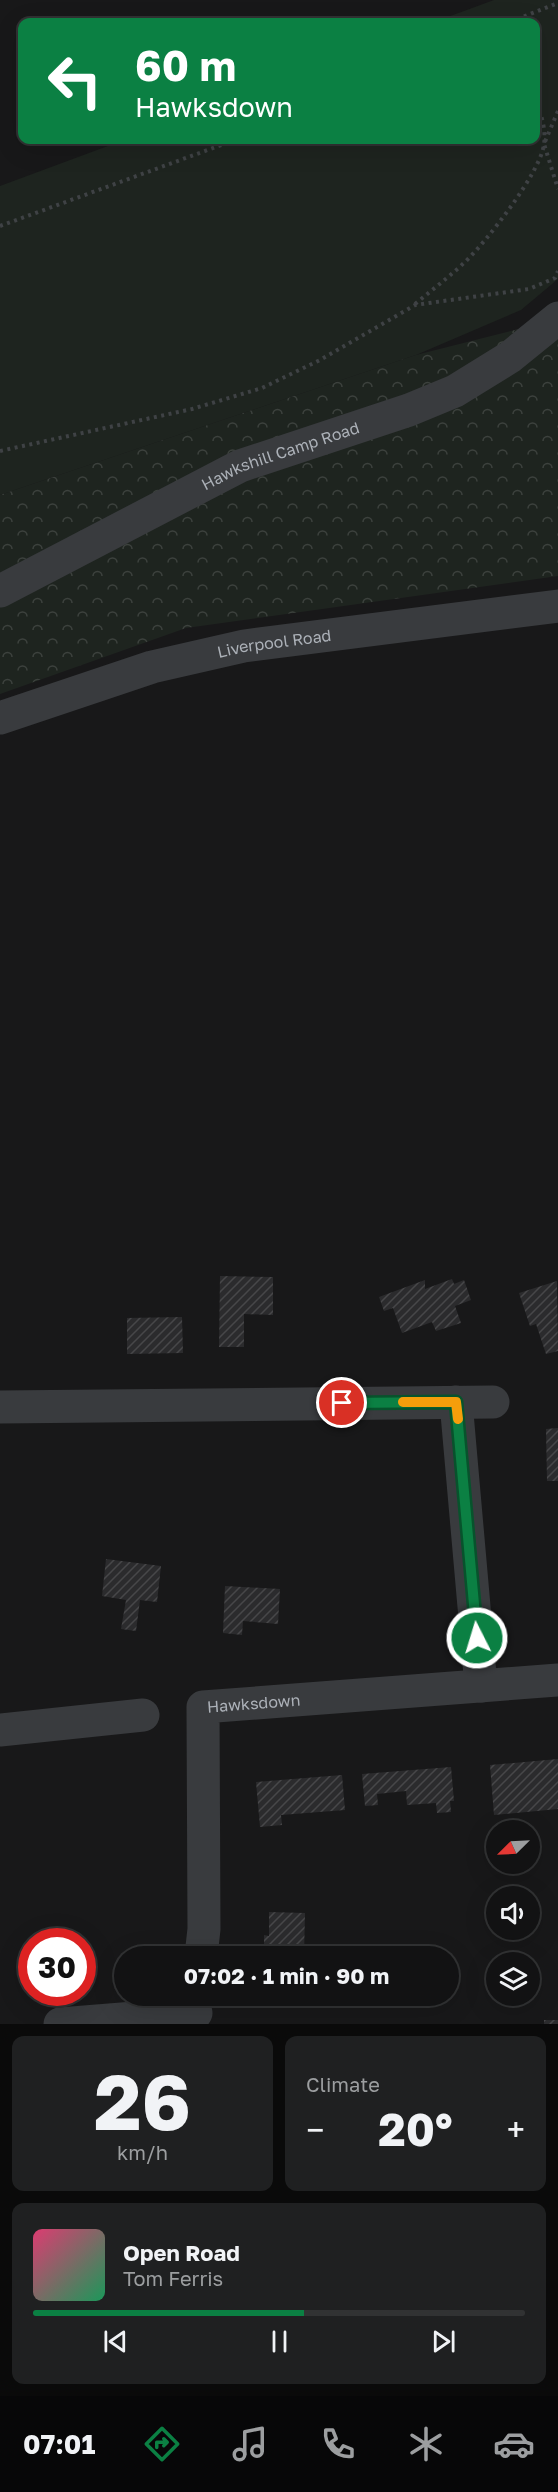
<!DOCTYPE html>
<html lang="en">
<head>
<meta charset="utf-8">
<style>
	:root { --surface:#121213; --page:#1f2021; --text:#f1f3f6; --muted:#9c9ea0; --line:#313233; --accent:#0b8043 }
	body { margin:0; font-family:"Golos Text",sans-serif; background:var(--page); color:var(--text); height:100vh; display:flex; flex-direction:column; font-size:22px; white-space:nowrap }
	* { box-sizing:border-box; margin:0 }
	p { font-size:20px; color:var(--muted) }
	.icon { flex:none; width:33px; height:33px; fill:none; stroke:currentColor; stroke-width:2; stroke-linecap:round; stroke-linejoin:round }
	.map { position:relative; height:2024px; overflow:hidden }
	.drawer { display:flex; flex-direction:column; gap:12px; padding:12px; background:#0a0a0a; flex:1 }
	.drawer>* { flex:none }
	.top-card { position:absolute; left:18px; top:18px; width:522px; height:126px; border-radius:12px; box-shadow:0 6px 24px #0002,0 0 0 2px var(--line); background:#0b8043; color:#fff; overflow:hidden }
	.needle { width:39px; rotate:246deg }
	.tools { position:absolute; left:486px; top:1820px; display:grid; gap:12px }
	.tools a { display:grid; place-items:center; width:54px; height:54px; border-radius:50%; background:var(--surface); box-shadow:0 6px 24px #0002,0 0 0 2px var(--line); font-size:30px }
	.speed { position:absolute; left:18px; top:1928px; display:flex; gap:12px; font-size:30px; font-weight:700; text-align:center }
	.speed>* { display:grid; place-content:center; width:78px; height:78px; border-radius:50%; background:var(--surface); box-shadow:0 6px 24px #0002,0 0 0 2px var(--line); line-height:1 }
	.speed .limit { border:9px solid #d22; background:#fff; color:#111 }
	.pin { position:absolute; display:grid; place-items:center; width:51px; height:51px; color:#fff; margin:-26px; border:3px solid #fff; border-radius:50%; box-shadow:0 2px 6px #0007 }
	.me { position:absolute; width:66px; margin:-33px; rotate:355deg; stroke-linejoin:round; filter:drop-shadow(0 0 4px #0008) }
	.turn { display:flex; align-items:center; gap:21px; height:126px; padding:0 18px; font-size:27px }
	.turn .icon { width:78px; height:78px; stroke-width:2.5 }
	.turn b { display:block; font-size:42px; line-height:51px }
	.big { font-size:45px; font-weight:700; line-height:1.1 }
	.drawer .card { flex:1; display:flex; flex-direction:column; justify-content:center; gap:9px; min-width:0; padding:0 21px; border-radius:12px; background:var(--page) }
	.drawer .dial { align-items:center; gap:0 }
	.dial b { font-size:78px; line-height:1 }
	.song { display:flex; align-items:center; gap:18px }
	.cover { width:72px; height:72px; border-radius:9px; background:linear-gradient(135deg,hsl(340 70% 55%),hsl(150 70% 35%)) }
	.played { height:6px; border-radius:3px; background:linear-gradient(90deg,var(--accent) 55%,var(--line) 55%) }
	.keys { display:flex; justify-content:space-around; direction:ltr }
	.heat { display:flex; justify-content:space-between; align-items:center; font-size:33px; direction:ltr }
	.drawer .tiles { flex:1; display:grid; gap:12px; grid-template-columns:1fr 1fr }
	.card:last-child { grid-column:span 2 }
	.trip { position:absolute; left:114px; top:1946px; width:345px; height:60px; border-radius:30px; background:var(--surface); box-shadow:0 6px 24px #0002,0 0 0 2px var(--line); font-weight:700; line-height:60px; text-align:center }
	.menu { display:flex; height:96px; justify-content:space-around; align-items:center; background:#070708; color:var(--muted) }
	.menu .icon { width:42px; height:42px }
	.menu .on { color:var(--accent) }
	.menu b { font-size:27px; color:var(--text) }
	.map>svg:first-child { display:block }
	.grass { fill:#1e241f }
	.forest { fill:url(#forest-crowns) }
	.building { fill:url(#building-hatch) }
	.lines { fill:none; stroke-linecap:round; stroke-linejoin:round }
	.path { stroke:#3f4245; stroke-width:4; stroke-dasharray:3 4.5; stroke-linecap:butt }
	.minor { stroke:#393b3e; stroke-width:33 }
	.route-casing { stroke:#07532c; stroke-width:15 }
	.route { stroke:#0b8043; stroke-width:10 }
	.slow { stroke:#f59e0b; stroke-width:10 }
	.labels { text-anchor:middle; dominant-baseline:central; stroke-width:6; stroke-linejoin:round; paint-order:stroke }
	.street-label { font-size:16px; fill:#acb1b8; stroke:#131314 }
</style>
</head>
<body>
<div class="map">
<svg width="558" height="2024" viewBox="0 0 558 2024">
	<defs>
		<pattern id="forest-crowns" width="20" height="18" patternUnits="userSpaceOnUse" patternTransform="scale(1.5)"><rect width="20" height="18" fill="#1e241f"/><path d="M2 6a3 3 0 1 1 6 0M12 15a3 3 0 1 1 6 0" fill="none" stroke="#3c413d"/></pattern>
		<pattern id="building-hatch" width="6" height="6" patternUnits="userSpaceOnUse" patternTransform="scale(1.5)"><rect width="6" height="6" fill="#2b2b2d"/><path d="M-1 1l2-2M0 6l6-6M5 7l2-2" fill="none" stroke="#474749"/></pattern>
	</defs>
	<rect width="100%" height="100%" fill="#181819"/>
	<path class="grass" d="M 494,0 L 558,0 L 558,279 L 521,310 L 416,355 L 0,495 L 0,186 L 124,140 L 536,140 L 536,22 L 434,22 Z"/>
	<path class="forest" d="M 558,319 L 558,576 L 186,628 L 0,694 L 0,495 L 416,355 Z"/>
	<path class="building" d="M 220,1276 L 273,1277 L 273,1315 L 244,1314 L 244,1347 L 219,1347 Z
		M 452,1279 L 454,1284 L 464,1280 L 471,1300 L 455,1306 L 461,1323 L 436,1331 L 432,1322 L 402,1333 L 393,1308 L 384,1311 L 379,1297 L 425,1280 L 425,1289 Z
		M 557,1281 L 558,1351 L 546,1354 L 536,1324 L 530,1326 L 519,1293 Z
		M 182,1317 L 183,1353 L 127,1354 L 127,1318 Z
		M 558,1428 L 558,1481 L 547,1481 L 546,1429 Z
		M 106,1559 L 161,1566 L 157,1602 L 140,1600 L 136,1631 L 121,1629 L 126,1600 L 102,1596 Z
		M 225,1586 L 280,1589 L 278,1624 L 243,1621 L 242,1635 L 223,1633 Z
		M 558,1759 L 558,1809 L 494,1815 L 490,1765 Z
		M 451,1767 L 454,1801 L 450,1801 L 451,1812 L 437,1813 L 436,1803 L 407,1805 L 406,1791 L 377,1794 L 378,1805 L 365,1806 L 362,1774 Z
		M 342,1775 L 345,1810 L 281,1815 L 282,1825 L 260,1827 L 256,1782 Z
		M 269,1912 L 305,1913 L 304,1956 L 264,1956 L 264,1935 L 269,1936 Z
		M 544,2020 L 558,2020 L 558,2024 L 544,2024 Z"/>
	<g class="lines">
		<path class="path" d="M 510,22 L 558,3
			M 558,111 L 544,144 L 558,189
			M 0,226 L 235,140
			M 415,304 C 432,290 449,277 465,262 C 486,242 541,172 544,144 C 546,132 542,114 536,104
			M 0,451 L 192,409 L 262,388 L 320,360 L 415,305 L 529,289 L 555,278 L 558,271"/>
		<g class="minor">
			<path id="s1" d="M 0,591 L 240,466 L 409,410 L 455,391 L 510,357 L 558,318"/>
			<path id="s2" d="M 0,718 L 152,667 L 244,646 L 558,606"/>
			<path d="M 456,1402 L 481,1686"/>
			<path d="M 0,1407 L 493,1402"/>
			<path d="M 0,1730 L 143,1715"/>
			<path id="s3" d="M 201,1956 L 204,1929 L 203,1707 L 558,1680"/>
			<path d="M 60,2024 L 196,2013"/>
		</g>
	</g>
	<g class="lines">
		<g class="route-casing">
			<path id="route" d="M 342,1403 L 456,1402 L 477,1638"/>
		</g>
		<use href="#route" class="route"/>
		<path class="slow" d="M 403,1402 L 456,1402 L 458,1419"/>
	</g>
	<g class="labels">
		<g class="street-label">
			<text stroke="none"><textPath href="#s1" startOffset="312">Hawkshill Camp Road</textPath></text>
			<text stroke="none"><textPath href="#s2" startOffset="285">Liverpool Road</textPath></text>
			<text stroke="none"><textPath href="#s3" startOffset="300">Hawksdown</textPath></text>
		</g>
	</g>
</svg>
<div class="tools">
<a><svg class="needle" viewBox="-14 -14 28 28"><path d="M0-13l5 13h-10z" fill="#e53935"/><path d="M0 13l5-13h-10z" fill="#9c9ea0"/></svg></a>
<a><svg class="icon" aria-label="sound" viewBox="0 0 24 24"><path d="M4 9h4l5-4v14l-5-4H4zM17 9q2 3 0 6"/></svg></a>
<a><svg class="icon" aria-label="layers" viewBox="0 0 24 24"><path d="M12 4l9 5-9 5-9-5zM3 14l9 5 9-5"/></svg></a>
</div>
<div class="speed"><div class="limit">30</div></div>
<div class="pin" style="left:342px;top:1403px;background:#d93025"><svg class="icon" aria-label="arrive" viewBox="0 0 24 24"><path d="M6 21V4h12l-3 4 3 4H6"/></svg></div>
<svg class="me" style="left:477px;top:1638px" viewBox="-20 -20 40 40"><circle r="17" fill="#0b8043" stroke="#fff" stroke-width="3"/><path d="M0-11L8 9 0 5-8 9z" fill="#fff"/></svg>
<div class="trip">07:02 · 1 min · 90 m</div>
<div class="top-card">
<div class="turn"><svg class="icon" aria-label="left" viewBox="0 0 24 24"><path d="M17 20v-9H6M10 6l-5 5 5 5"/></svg><div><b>60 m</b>Hawksdown</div></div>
</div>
</div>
<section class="drawer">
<div class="tiles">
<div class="card dial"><b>26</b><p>km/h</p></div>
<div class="card"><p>Climate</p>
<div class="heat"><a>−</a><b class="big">20°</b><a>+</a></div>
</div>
<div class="card">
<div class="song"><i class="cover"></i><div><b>Open Road</b><p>Tom Ferris</p></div></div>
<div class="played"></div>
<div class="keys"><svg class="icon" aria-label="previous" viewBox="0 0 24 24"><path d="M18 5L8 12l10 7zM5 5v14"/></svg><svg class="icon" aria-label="pause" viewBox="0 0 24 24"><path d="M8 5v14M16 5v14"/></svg><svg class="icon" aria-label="next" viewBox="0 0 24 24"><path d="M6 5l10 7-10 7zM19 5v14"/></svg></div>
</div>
</div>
</section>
<nav class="menu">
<b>07:01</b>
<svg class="icon on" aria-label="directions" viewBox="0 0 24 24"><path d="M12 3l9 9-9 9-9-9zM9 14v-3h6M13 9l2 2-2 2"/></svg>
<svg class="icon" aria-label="music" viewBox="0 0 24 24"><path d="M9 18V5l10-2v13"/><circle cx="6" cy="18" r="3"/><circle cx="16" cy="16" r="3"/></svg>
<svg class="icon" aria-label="phone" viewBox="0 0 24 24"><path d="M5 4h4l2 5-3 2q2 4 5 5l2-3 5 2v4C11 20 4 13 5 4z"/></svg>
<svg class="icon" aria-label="climate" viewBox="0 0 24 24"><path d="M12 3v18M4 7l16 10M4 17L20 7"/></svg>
<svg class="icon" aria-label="car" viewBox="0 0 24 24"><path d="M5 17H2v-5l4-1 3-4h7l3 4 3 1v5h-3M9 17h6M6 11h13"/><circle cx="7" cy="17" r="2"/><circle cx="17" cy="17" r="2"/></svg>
</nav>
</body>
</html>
